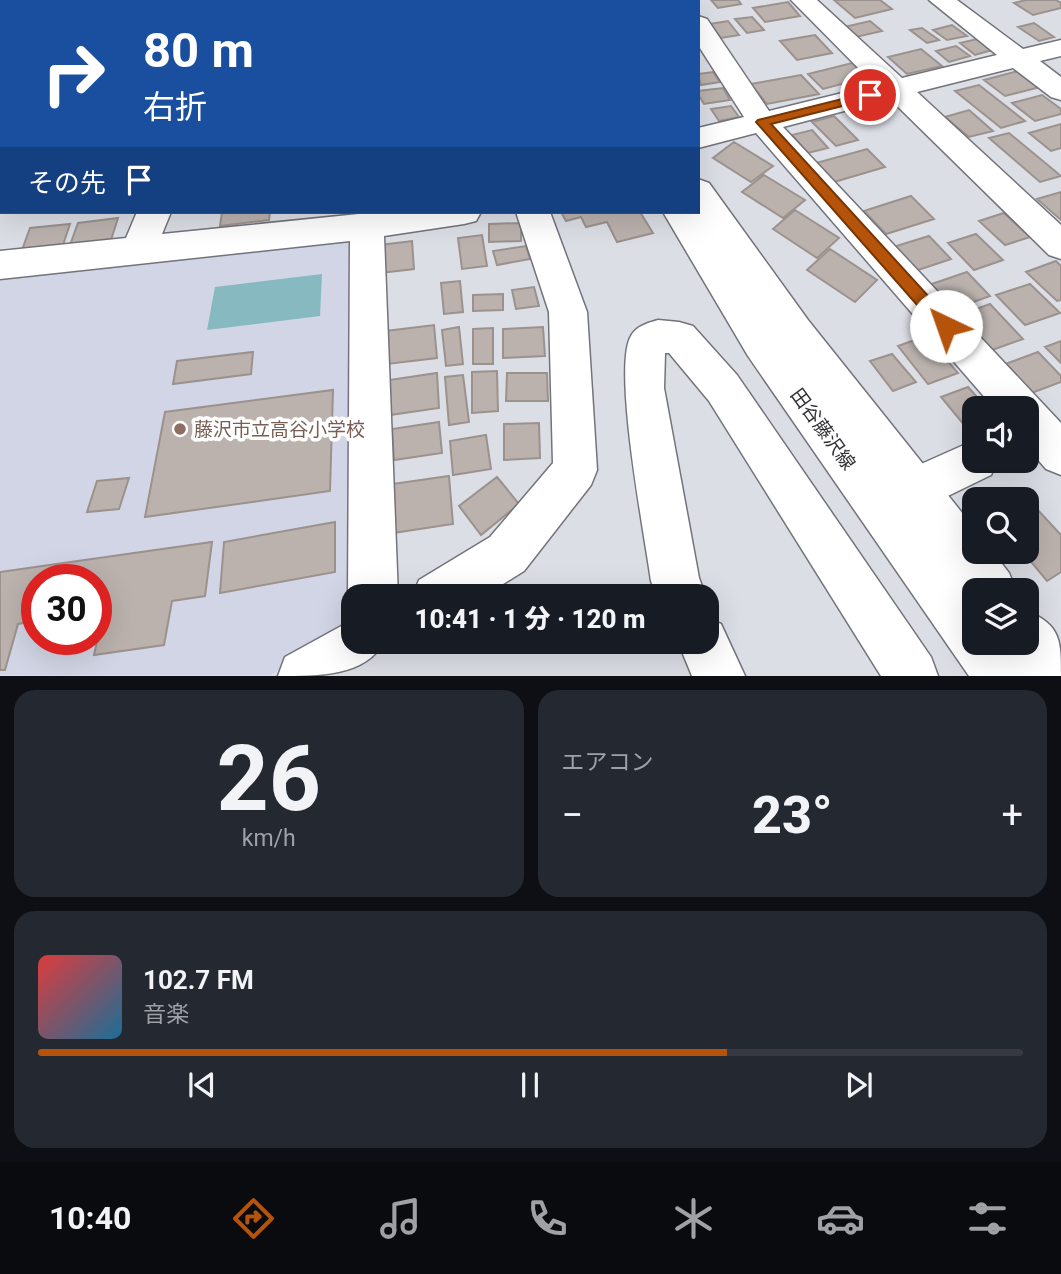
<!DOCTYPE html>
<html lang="ja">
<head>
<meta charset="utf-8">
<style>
	:root { --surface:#171b24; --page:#242831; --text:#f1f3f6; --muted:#9ea1a6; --line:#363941; --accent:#b45309 }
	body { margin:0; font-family:Roboto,"Noto Sans JP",sans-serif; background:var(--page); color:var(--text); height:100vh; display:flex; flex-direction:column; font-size:26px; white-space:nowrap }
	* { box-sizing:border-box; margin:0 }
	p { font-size:23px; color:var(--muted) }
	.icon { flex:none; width:38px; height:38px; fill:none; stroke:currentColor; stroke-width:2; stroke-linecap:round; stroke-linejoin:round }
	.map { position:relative; height:676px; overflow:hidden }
	.drawer { display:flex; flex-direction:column; gap:14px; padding:14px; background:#0d0f14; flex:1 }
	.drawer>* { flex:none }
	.top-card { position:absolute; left:0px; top:0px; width:700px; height:214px; box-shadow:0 7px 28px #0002; background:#1a4fa0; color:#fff; overflow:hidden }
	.controls { position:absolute; left:962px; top:396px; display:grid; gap:14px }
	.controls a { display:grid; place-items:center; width:77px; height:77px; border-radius:14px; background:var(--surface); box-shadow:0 7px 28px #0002; font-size:35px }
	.speed { position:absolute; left:21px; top:564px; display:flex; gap:14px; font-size:35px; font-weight:700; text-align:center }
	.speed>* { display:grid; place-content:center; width:91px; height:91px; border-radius:50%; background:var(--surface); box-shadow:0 7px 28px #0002; line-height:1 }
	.speed .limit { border:10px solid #d22; background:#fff; color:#111 }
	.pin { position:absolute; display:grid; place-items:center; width:60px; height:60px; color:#fff; margin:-30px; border:4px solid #fff; border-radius:50%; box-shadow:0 2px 7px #0007 }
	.me { position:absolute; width:77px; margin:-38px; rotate:318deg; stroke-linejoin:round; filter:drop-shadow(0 0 5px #0008) }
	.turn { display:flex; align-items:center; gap:24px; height:147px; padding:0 28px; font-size:32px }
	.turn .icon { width:91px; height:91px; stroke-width:2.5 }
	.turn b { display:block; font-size:49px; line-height:60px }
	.then { display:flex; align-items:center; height:66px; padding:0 28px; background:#0003; gap:14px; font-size:26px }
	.big { font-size:52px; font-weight:800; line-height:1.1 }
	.drawer .tile { flex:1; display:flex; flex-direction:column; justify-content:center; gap:10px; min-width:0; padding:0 24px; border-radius:21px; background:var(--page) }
	.drawer .dial { align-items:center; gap:0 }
	.dial b { font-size:91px; line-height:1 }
	.song { display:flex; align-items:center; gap:21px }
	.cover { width:84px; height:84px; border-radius:10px; background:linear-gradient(135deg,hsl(0 70% 55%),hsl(200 70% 35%)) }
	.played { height:7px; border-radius:4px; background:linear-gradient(90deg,var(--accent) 70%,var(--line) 70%) }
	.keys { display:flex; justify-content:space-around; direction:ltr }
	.heat { display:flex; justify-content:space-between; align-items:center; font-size:38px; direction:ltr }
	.drawer .tiles { flex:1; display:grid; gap:14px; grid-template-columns:1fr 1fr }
	.tile:last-child { grid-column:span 2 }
	.trip { position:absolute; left:341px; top:584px; width:378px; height:70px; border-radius:21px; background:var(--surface); box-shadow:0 7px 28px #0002; font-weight:800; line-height:70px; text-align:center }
	.menu { display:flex; height:112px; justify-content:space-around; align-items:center; background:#090b0e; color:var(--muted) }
	.menu .icon { width:49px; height:49px }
	.menu .current { color:var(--accent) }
	.menu b { font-size:32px; color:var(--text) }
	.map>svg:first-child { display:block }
	.built { fill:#d2d5e5; fill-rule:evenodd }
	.water { fill:#86bac0 }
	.building { fill:#bbb2ae; stroke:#9b928e; stroke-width:2 }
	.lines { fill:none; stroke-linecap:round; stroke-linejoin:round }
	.minor-casing { stroke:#72737b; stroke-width:3 }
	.major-casing { stroke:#72737b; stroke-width:3 }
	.minor { fill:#fff; fill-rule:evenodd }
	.major { fill:#fff; fill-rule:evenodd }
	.route { fill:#b45309; stroke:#753606; stroke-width:2 }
	.education-dot { fill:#8d6e63; stroke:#fff; stroke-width:2.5 }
	.labels { text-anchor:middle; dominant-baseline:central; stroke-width:7; stroke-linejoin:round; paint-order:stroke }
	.education-label { font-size:19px; fill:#785e54; stroke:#fff; text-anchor:start }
	.street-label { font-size:19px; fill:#313135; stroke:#fff }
</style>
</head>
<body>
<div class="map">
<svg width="1061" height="676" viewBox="0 0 1061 676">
	<rect width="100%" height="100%" fill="#dcdee6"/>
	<path class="built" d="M 351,235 L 353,622 L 351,628 L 270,675 L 0,675 L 0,278 ZM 37,579 L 96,579 L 96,639 L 37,639 Z"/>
	<path class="water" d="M 322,274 L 320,316 L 207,330 L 215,287 Z"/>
	<path class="building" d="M 711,0 L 738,0 L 741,4 L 718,8 Z
		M 834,0 L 880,0 L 892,9 L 855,18 Z
		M 1026,0 L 1056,0 L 1061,3 L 1061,8 L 1033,15 L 1014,3 Z
		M 788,2 L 800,16 L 765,22 L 753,8 Z
		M 752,17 L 764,30 L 747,33 L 735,19 Z
		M 728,21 L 739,35 L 721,38 L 710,24 Z
		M 870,21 L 882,31 L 856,37 L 844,27 Z
		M 1034,23 L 1054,37 L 1039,41 L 1018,27 Z
		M 952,25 L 967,36 L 947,40 L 933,30 Z
		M 922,28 L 939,40 L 927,43 L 910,30 Z
		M 815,35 L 832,53 L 797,60 L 780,41 Z
		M 977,39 L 992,50 L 975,55 L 960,43 Z
		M 956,46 L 970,56 L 949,62 L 936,51 Z
		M 921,49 L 942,66 L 907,74 L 888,57 Z
		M 852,63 L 868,77 L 823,89 L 808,74 Z
		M 1018,71 L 1040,87 L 1005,96 L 984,80 Z
		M 713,72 L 720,82 L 701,85 L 698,74 Z
		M 801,75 L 819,94 L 767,104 L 751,84 Z
		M 979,85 L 1025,121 L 1001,128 L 955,91 Z
		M 723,88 L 730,100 L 704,104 L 698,94 L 698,91 Z
		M 1042,95 L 1061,109 L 1061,114 L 1035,121 L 1012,103 Z
		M 731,106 L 739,117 L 719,121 L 711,109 Z
		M 969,110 L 993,131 L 969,137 L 945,117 Z
		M 834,116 L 858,140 L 836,146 L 812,122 Z
		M 1061,124 L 1061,148 L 1051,151 L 1029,133 Z
		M 812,130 L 828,148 L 808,153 L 792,135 Z
		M 1009,133 L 1061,176 L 1040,182 L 989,138 Z
		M 734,142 L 773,166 L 751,182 L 713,158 Z
		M 867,149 L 885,167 L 834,182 L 816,163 Z
		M 764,175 L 805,200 L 783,218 L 742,192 Z
		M 1061,192 L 1061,220 L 1037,199 Z
		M 911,196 L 934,219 L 886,234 L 864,211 Z
		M 795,210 L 839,238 L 817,258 L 773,229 Z
		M 222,212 L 270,212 L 269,220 L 220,226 Z
		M 561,212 L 640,212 L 653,233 L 617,242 L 607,222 L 586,227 L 581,217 L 566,221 Z
		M 1004,213 L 1030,237 L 1005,245 L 979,221 Z
		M 118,218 L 111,240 L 70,245 L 78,223 Z
		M 521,223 L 521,241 L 489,242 L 489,224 Z
		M 70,224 L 63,245 L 22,250 L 30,228 Z
		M 976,234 L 1003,260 L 974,270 L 948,243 Z
		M 482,235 L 487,266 L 462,269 L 458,238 Z
		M 929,236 L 951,259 L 912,272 L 890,248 Z
		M 412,241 L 414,269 L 381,273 L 380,245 Z
		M 526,246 L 530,259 L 497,265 L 493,251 Z
		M 830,249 L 877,280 L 855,302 L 807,270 Z
		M 1056,261 L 1061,266 L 1061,300 L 1057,301 L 1026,272 Z
		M 967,272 L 990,296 L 945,312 L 923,287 Z
		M 460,281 L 463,312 L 444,314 L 441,283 Z
		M 1030,284 L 1060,313 L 1025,325 L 996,295 Z
		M 534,287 L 539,306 L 516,309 L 512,290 Z
		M 503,294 L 503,310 L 473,311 L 473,295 Z
		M 990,304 L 1023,339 L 992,350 L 960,315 Z
		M 434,325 L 437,358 L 387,364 L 386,331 Z
		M 459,327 L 463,364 L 446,366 L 442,330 Z
		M 543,327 L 545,356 L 503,358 L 503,329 Z
		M 493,328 L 493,364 L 473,364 L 473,329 Z
		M 926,336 L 958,373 L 928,384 L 898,346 Z
		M 1061,341 L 1061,363 L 1045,347 Z
		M 253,352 L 251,374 L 173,384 L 177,361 Z
		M 1038,352 L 1061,376 L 1061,382 L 1026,395 L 1000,366 Z
		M 892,354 L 916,382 L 893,391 L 870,361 Z
		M 497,371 L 498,411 L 472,413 L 472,372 Z
		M 437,373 L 439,408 L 390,415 L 389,380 Z
		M 507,373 L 547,373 L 548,401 L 506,401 Z
		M 463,375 L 469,422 L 449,425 L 445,377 Z
		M 968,387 L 987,408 L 975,408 L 975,422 L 965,426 L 941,397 Z
		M 333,390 L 330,491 L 145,517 L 165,412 Z
		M 439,422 L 442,453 L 394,460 L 392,429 Z
		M 539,423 L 540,458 L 504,460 L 504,424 Z
		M 486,435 L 491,469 L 453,475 L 450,441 Z
		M 449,476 L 453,524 L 393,533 L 392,484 Z
		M 497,477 L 519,504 L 481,535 L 459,506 Z
		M 129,478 L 119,509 L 87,512 L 97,481 Z
		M 1024,495 L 1061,535 L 1061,572 L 1047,581 L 1022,551 L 1027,551 L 1027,499 L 1018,499 Z
		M 335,522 L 335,572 L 220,593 L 224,542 Z
		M 212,542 L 205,596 L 172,601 L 164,645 L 94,655 L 104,610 L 96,611 L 96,579 L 37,579 L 37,621 L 18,624 L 5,670 L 0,670 L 0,572 Z"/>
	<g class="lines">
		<g class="minor-casing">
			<path id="minor" d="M 134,0 L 160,0 L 161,2 L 135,2 Z
				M 170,0 L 195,0 L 169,2 Z
				M 458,0 L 482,0 L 483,2 L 459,2 Z
				M 791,0 L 817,0 L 902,78 L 997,55 L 929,0 L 957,0 L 1023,49 L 1061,40 L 1061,56 L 1040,61 L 1061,77 L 1061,100 L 1051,97 L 1013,68 L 917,92 L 1061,225 L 1061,259 L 1049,255 L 890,99 L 783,127 L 1061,423 L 1061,475 L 1046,469 L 1027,447 L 1027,408 L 994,408 L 756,133 L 698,148 L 698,128 L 744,117 L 698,45 L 698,16 L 707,19 L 769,111 L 875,85 Z
				M 0,45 L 2,45 L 2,63 L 0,63 Z
				M 2,88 L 2,107 L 0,107 L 0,89 Z
				M 137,212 L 171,212 L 162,234 L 378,212 L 481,212 L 476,221 L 464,224 L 384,236 L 398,597 L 354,597 L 354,609 L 348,597 L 350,241 L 0,279 L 0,251 L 126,238 Z
				M 516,212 L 550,212 L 587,312 L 597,470 L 591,485 L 524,571 L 482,597 L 412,597 L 419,580 L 490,537 L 553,463 L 549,312 Z
				M 658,320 L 679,322 L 693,326 L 737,375 L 931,657 L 938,676 L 881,676 L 709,401 L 669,353 L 665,353 L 664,388 L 699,578 L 706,597 L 657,597 L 651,581 C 645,537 612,367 631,336 C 636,326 648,323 658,320 Z
				M 975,440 L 975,460 L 998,460 L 991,475 L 917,511 L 901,505 L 895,489 L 901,473 Z
				M 707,618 L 721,624 L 745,676 L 692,676 L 678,642 L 707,642 Z
				M 354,619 L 354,642 L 384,642 C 365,676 320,676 278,676 L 285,657 Z"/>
		</g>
		<g class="major-casing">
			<path id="major" d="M 538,0 L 562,0 L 563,2 L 539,2 Z
				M 577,0 L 601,0 L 602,2 L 578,2 Z
				M 698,179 L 709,183 L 808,320 L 975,529 L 975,551 L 992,551 L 1009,573 L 1016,590 L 975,590 L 975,642 L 1027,642 L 1027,611 C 1061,625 1061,641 1061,676 L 969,676 L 748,356 L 663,212 L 698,212 Z"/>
		</g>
		<use href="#minor" class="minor"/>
		<use href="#major" class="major"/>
	</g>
	<path class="route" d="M 870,92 L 876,95 L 874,98 L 771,124 L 952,322 L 954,326 L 952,331 L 940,331 L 756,122 L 758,120 Z"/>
	<circle class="education-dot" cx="180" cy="429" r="7"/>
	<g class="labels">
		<g class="education-label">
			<text x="194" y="429">藤沢市立高谷小学校</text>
		</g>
		<g class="street-label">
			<text transform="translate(823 429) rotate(54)">田谷藤沢線</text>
		</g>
	</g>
</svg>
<div class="controls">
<a><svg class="icon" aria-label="sound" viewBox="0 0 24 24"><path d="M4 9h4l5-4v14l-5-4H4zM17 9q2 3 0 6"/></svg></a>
<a><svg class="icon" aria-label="search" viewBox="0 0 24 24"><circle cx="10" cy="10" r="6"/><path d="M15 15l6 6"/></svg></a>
<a><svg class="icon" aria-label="layers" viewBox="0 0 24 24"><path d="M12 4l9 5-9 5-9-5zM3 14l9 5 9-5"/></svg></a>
</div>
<div class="speed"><div class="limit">30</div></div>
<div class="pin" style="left:870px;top:95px;background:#d93025"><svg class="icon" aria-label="arrive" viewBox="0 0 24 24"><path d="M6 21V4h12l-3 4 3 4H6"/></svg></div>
<svg class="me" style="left:946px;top:326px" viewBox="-20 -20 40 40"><circle r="19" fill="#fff"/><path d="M0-13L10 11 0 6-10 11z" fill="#b45309"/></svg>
<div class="trip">10:41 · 1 分 · 120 m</div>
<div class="top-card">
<div class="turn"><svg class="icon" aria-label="right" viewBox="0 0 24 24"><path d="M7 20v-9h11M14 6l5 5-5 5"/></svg><div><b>80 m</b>右折</div></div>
<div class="then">その先<svg class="icon" aria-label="arrive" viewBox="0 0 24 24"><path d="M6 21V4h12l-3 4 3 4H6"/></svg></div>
</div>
</div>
<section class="drawer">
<div class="tiles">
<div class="tile dial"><b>26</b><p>km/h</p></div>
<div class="tile"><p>エアコン</p>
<div class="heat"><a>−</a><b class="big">23°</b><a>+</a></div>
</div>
<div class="tile">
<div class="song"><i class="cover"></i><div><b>102.7 FM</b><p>音楽</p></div></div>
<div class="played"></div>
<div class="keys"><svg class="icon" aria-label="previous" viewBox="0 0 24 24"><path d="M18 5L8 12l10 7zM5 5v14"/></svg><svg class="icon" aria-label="pause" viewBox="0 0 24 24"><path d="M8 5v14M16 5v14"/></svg><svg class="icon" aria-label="next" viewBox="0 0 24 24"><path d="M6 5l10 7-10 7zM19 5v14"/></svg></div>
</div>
</div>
</section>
<nav class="menu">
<b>10:40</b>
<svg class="icon current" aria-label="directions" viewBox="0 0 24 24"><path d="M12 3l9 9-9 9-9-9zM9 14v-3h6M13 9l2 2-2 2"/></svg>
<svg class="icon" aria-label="music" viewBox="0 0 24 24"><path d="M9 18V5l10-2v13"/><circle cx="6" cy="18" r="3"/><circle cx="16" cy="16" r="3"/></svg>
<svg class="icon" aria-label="phone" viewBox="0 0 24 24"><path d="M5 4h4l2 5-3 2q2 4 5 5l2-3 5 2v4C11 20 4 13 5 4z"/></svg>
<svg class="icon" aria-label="climate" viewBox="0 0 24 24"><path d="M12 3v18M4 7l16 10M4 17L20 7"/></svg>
<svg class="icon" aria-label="car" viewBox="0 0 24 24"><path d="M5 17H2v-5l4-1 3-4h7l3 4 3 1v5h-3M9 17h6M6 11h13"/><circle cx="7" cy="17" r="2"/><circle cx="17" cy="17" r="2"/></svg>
<svg class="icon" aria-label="filters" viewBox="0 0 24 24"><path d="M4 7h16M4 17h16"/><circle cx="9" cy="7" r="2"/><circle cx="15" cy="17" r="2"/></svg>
</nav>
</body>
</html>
